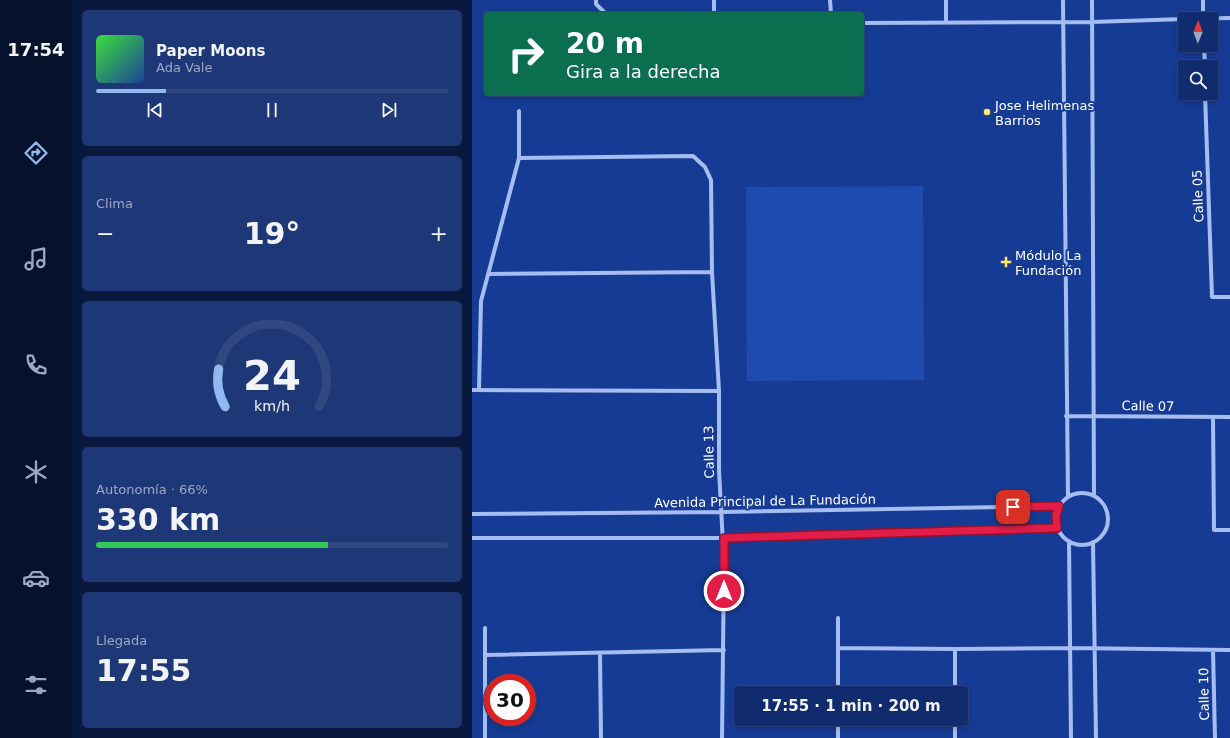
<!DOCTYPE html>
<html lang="es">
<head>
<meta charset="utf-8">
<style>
	:root { --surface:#102c6f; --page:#1e3877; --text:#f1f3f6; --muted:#9ca7c3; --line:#304882; --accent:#90b9f0 }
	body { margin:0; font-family:"DejaVu Sans",sans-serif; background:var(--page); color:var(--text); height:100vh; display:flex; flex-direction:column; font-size:15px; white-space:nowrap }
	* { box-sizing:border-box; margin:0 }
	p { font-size:13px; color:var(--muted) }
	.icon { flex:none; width:22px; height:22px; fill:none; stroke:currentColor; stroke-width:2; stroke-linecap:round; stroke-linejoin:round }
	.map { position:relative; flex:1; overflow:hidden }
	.drawer { display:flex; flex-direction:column; gap:10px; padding:10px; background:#09183d; width:400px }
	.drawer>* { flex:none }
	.hud { position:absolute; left:12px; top:12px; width:380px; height:84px; border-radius:4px; box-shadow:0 2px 6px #0003,0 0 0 1px var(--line); background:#0b6e4f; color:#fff; overflow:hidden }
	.needle { width:26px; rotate:1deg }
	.controls { position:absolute; left:706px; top:12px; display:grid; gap:8px }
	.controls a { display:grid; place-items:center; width:40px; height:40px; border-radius:4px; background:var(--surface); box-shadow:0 2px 6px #0003,0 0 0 1px var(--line); font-size:20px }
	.speed { position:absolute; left:12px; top:674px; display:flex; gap:8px; font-size:20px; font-weight:700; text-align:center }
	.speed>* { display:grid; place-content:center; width:52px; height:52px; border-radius:50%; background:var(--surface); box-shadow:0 2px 6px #0003,0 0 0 1px var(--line); line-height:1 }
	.speed .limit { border:6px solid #d22; background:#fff; color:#111 }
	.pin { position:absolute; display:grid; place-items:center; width:34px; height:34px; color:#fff; margin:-17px; border-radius:8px; box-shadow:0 2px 6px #0006 }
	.me { position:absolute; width:44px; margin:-22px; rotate:0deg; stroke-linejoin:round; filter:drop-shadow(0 0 3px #0008) }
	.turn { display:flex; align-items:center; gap:14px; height:84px; padding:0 16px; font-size:18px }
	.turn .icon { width:52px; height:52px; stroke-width:2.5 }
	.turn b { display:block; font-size:28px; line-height:34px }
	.big { font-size:30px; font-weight:600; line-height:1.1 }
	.drawer .card { flex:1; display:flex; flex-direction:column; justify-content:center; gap:6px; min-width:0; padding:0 14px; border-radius:6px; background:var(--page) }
	.drawer .dial { align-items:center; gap:0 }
	.dial svg { height:104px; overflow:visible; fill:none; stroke:var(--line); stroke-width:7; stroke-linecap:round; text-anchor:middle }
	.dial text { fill:var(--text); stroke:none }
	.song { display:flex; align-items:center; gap:12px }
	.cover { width:48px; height:48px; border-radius:6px; background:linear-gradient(135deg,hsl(120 70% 55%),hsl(220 70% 35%)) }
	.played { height:4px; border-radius:2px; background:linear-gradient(90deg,var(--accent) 20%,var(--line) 20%) }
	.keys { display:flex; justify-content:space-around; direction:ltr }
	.heat { display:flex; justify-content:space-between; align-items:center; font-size:22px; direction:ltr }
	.charge { height:6px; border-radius:3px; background:linear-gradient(90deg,#34c759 66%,var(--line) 0) }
	.trip { position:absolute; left:262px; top:686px; width:234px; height:40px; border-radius:4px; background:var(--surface); box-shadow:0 2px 6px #0003,0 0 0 1px var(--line); font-weight:600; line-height:40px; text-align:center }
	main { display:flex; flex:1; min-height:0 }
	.tabs { display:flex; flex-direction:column; width:72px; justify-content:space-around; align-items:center; background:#06122c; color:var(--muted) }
	.tabs .icon { width:28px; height:28px }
	.tabs .on { color:var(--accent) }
	.tabs b { font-size:18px; color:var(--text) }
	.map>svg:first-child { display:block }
	.green { fill:#1e4bae }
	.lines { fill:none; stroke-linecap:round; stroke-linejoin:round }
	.street { stroke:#a6bdf1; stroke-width:4 }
	.route-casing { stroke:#92132f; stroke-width:10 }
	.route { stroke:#e11d48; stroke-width:7 }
	.poi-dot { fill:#ffe866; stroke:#163b94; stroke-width:1.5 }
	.labels { text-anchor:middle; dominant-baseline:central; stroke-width:4; stroke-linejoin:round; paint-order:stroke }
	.poi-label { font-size:13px; fill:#fff; stroke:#163b94; text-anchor:start }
	.street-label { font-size:13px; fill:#fff; stroke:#163b94 }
</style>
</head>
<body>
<main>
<nav class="tabs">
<b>17:54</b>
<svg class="icon on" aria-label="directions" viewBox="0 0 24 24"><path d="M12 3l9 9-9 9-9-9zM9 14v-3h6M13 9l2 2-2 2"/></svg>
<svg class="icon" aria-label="music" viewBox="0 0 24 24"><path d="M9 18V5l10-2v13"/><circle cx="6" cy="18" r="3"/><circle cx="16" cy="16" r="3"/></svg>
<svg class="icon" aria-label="phone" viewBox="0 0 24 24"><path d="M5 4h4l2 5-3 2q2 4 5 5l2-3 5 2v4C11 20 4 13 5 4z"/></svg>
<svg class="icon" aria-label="climate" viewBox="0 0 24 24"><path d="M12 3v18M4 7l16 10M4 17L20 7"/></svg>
<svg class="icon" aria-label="car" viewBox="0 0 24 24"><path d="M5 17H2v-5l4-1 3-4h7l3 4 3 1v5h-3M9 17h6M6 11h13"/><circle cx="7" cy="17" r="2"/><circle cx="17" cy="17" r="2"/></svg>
<svg class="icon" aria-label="filters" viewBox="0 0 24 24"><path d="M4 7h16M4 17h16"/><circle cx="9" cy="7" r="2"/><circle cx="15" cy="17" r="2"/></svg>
</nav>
<section class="drawer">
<div class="card">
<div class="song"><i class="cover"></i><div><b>Paper Moons</b><p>Ada Vale</p></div></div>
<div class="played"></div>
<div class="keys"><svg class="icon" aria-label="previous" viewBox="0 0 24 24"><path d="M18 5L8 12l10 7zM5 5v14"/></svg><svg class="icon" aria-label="pause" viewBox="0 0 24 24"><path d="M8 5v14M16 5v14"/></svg><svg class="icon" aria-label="next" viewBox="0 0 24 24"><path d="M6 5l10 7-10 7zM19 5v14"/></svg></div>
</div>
<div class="card"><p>Clima</p>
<div class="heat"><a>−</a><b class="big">19°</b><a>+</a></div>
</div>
<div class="card dial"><svg viewBox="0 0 100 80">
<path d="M14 69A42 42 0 1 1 86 69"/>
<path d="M14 69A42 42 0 0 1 9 40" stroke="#90b9f0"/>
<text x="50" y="56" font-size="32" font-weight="700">24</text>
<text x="50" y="72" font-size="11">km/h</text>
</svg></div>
<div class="card"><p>Autonomía · 66%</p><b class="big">330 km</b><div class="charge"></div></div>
<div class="card"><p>Llegada</p><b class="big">17:55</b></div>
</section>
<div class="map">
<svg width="758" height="738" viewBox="0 0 758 738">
	<rect width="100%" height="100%" fill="#163b94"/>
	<path class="green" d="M 451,186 L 452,380 L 275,381 L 274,187 Z"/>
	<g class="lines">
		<path class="street" d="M 124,0 L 124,4 L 134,14
			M 242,0 L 242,14
			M 358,0 L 359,14
			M 591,0 L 596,497
			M 620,0 L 622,496
			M 721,19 L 758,18
			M 731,19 L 731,0
			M 474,22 L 474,0
			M 390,23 L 620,22 L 713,19
			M 732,45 L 733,67
			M 733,93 L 740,297 L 758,297
			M 47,158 L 221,156 L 233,167 L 239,180 L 240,272 L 247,391 L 247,470 L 252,562 L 250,738
			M 17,274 L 240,272
			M 0,390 L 247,391
			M 7,390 L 9,301 L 47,158 L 47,111
			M 594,416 L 758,417
			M 741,417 L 742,530 L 758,530
			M584 519a26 26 0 1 1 52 0a26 26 0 1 1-52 0Z
			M 0,514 L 250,512 L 587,506
			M 0,538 L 252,538 L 585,529
			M 597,541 L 599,738
			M 621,542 L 624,738
			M 366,618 L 366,693
			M 13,628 L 13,738
			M 366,648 L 483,649 L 598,648 L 758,650
			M 741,650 L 743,738
			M 128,653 L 129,738
			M 13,655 L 252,650
			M 483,693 L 483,649
			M 366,719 L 366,738
			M 483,738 L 483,719"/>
	</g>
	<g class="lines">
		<g class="route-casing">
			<path id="route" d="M 252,591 L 252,538 L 585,528 L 584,515 L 587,506 L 541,507"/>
		</g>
		<use href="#route" class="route"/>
	</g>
	<g class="poi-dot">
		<circle cx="515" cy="112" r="4"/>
		<path d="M532 256h4v4h4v4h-4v4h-4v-4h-4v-4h4z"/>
	</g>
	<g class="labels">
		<g class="poi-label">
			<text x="523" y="105">Jose Helimenas<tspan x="523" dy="15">Barrios</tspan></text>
			<text x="543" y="255">Módulo La<tspan x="543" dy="15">Fundación</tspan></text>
		</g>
		<g class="street-label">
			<text transform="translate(726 196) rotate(-92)">Calle 05</text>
			<text transform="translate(676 406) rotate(1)">Calle 07</text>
			<text transform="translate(237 452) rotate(-91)">Calle 13</text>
			<text transform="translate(293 501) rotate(-1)">Avenida Principal de La Fundación</text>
			<text transform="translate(732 694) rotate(-91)">Calle 10</text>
		</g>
	</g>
</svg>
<div class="controls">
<a><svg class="needle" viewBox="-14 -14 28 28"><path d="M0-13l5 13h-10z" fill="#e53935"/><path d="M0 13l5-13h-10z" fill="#9ca7c3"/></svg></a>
<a><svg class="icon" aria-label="search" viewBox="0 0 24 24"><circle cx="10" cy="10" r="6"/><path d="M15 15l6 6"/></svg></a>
</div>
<div class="speed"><div class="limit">30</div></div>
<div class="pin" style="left:541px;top:507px;background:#d93025"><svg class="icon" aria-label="arrive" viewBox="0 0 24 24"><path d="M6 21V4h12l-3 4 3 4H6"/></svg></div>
<svg class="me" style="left:252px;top:591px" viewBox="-20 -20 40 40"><circle r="17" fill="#e11d48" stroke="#fff" stroke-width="3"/><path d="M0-11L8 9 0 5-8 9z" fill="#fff"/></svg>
<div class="trip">17:55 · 1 min · 200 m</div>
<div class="hud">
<div class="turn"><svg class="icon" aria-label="right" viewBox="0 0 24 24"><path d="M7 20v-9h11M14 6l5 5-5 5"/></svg><div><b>20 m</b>Gira a la derecha</div></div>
</div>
</div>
</main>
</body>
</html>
